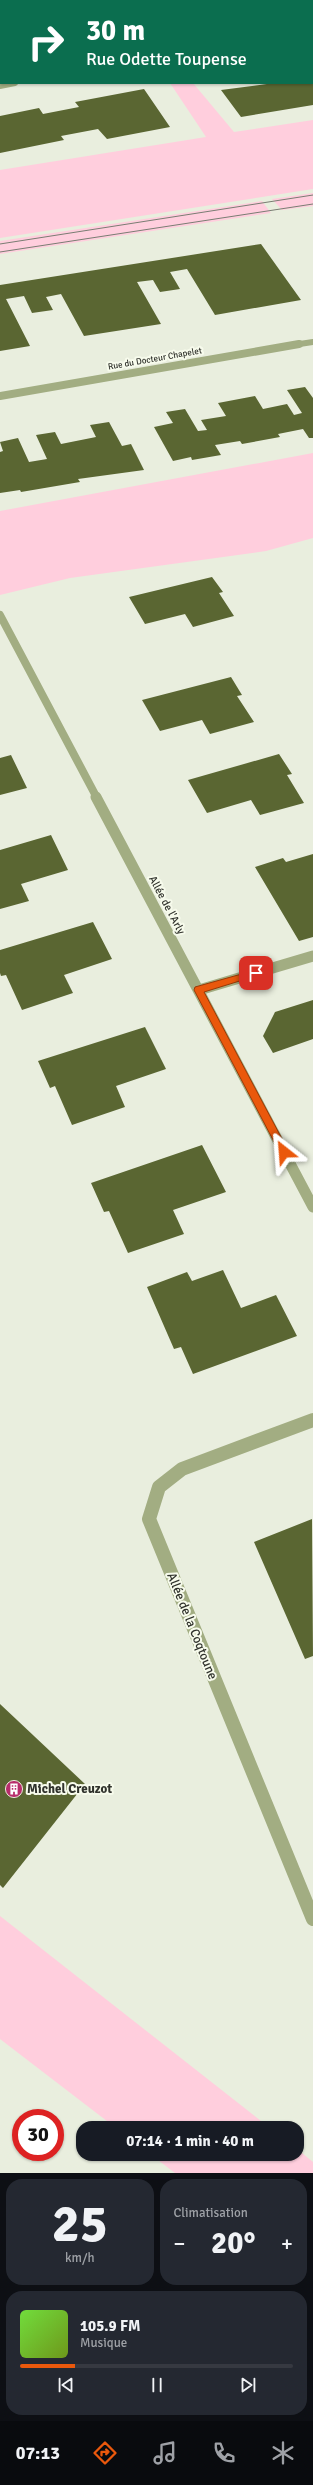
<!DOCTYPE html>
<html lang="fr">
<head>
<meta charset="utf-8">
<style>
	:root { --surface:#171b24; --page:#242831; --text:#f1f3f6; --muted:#9ea1a6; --line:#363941; --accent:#ea580c }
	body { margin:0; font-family:Signika,sans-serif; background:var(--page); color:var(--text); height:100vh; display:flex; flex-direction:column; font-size:15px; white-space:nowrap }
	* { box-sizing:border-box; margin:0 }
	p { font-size:13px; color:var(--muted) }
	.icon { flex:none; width:22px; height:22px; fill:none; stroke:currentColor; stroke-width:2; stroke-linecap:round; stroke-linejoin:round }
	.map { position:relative; height:2173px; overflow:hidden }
	.sheet { display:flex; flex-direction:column; gap:6px; padding:6px; background:#0d0f14; flex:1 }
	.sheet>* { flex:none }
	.top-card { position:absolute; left:0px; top:0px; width:313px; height:84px; box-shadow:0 1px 3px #0004; background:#0b6e4f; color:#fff; overflow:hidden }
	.speed { position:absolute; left:12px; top:2109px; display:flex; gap:8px; font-size:20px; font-weight:700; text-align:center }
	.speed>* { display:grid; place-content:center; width:52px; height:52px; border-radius:50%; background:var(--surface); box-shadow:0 1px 3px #0004; line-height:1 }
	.speed .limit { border:6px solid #d22; background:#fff; color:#111 }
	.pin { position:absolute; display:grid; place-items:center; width:34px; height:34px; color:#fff; margin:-17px; border-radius:8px; box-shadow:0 2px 6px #0006 }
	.me { position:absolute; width:44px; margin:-22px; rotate:332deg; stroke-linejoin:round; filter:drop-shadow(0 0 3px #0008) }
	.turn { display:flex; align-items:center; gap:14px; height:84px; padding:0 20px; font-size:18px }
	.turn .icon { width:52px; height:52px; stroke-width:2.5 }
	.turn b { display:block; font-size:28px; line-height:34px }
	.big { font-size:30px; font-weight:700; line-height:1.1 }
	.sheet .widget { flex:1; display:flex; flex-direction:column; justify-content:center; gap:6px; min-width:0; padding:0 14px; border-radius:16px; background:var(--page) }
	.sheet .dial { align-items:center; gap:0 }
	.dial b { font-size:52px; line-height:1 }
	.song { display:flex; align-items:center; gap:12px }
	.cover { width:48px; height:48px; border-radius:6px; background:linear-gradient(135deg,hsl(100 70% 55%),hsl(80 70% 35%)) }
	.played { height:4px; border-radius:2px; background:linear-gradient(90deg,var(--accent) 20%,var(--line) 20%) }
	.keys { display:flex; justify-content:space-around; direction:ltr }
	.heat { display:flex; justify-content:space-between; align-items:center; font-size:22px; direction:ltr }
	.sheet .tiles { flex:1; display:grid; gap:6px; grid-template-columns:1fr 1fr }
	.widget:last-child { grid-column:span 2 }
	.trip { position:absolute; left:76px; top:2121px; width:228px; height:40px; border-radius:16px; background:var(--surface); box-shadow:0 1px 3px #0004; font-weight:700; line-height:40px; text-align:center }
	.tab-bar { display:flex; height:64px; justify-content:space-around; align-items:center; background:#090b0e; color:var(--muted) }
	.tab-bar .icon { width:28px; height:28px }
	.tab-bar .current { color:var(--accent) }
	.tab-bar b { font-size:18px; color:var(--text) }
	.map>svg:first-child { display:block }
	.green { fill:#ffcedd }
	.building { fill:#5a6632 }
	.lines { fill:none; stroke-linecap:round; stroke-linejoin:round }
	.minor-far3 { stroke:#a2ad82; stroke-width:6 }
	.minor-far2 { stroke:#a2ad82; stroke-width:8 }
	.minor-far1 { stroke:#a2ad82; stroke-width:11 }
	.minor { stroke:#a2ad82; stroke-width:14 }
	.tram { stroke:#7a7d73; stroke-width:1 }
	.route { fill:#ea580c; stroke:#983908 }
	.labels { text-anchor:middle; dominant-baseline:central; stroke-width:4; stroke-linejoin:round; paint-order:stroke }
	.far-street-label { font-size:9px; fill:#30322c; stroke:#f7fbec }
	.street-label { font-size:11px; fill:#30322c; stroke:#f7fbec }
	.near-street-label { font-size:13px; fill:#30322c; stroke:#f7fbec }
	.near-poi-label { font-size:13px; font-weight:bold; fill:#30322c; stroke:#f7fbec; text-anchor:start }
</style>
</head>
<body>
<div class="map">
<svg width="313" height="2173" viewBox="0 0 313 2173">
	<rect width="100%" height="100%" fill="#e9eede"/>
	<path class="green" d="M 170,83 L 193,83 L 234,132 L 313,120 L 313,189 L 0,238 L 0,170 L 206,137 Z
		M 313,193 L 313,206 L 282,210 L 272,199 Z
		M 262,201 L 271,213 L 0,254 L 0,241 Z
		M 313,453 L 313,538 L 266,551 L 70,578 L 0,595 L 0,511 Z
		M 0,1916 L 270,2128 L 116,2128 L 0,2039 Z
		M 297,2149 L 313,2162 L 313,2173 L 175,2173 L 150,2154 L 297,2154 Z"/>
	<path class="building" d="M 274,83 L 313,83 L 313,105 L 241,117 L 221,90 Z
		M 144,89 L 170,127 L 107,139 L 98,129 L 61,136 L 64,140 L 0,153 L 0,116 L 39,108 L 43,114 L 79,107 L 75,102 Z
		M 261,244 L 301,300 L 215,315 L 187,269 L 170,272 L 180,289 L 160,292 L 153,280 L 137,282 L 161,324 L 84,336 L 61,294 L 46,297 L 53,310 L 32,313 L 24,296 L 6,299 L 30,346 L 0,351 L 0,285 Z
		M 305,387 L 313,398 L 313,438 L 309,438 L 303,429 L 278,434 L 280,437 L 242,444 L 240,441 L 215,445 L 221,455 L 192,460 L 191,457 L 173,461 L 154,427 L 173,423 L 166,412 L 185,409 L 198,431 L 207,430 L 201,420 L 226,416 L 218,403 L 255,396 L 263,409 L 287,404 L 294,415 L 302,413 L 287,390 Z
		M 109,422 L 122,446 L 131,444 L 144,470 L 78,479 L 80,482 L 21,492 L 20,490 L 0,493 L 0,452 L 3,451 L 0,442 L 18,438 L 29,462 L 47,459 L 36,435 L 55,432 L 61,444 L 96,437 L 90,425 Z
		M 212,577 L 223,592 L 219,593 L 234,616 L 193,627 L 185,614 L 145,624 L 129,597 Z
		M 231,677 L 242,695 L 237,696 L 254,722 L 210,734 L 202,720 L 160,731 L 142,700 Z
		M 279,754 L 292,774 L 287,775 L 304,803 L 260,815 L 251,800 L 207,813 L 188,780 Z
		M 11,755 L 27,788 L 0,795 L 0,758 Z
		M 51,835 L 68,870 L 21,884 L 29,901 L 0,909 L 0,850 Z
		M 313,854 L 313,937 L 299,941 L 255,867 L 283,858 L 286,862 Z
		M 93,922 L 112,959 L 64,975 L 73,993 L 22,1010 L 6,975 L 1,976 L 0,973 L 0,950 Z
		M 313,1000 L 313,1039 L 273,1053 L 263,1036 L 275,1012 Z
		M 145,1027 L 166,1069 L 116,1086 L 125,1107 L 72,1125 L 55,1086 L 50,1088 L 38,1061 Z
		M 202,1145 L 226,1192 L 173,1210 L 184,1234 L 128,1253 L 109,1211 L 104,1212 L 91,1183 Z
		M 223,1270 L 241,1308 L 276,1295 L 297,1336 L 193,1374 L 181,1347 L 174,1349 L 147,1287 L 187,1272 L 192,1281 Z
		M 312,1519 L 313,1656 L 305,1659 L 254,1542 Z
		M 0,1704 L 85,1784 L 3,1888 L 0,1885 Z"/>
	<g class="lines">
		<path class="minor-far3" d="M 0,86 L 15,83
			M 293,345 L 313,342"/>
		<path class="minor-far2" d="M 0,396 L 299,344
			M 0,615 L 97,798"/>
		<path class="minor-far1" d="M 96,797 L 313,1207
			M 199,990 L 313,956"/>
		<path class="minor" d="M 313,1420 L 182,1469 L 159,1487 L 149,1519 L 313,1919"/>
		<path class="tram" d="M 0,244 L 313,195
			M 0,252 L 313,204"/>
	</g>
	<path class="route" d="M 256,970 L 260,973 L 259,975 L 204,992 L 289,1152 L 284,1156 L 281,1155 L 194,990 L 195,987 Z"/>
	<defs>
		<g id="building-disc" transform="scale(0.9)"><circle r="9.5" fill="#b72d6b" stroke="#f7fbec"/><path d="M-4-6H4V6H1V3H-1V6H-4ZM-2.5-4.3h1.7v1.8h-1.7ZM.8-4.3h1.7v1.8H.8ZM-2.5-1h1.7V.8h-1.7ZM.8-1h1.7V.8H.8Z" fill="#fff"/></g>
	</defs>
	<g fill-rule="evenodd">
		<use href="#building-disc" x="14" y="1789"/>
	</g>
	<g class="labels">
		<g class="far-street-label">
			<text transform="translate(155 359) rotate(-10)">Rue du Docteur Chapelet</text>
		</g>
		<g class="street-label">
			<text transform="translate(167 905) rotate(62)">Allée de l'Arly</text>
		</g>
		<g class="near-street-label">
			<text transform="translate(192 1626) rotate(68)">Allée de la Coqtoune</text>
		</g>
		<g class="near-poi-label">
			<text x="27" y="1789">Michel Creuzot</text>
		</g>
	</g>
</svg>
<div class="speed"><div class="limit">30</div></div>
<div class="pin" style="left:256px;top:973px;background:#d93025"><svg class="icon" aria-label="arrive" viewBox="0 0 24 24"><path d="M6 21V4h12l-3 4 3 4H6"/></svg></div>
<svg class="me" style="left:284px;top:1152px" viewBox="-20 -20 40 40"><path d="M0-17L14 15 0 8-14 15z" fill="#ea580c" stroke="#fff" stroke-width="4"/></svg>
<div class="trip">07:14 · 1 min · 40 m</div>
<div class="top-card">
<div class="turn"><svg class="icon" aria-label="right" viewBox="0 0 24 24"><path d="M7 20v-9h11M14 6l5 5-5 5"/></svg><div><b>30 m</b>Rue Odette Toupense</div></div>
</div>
</div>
<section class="sheet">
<div class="tiles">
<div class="widget dial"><b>25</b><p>km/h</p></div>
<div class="widget"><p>Climatisation</p>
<div class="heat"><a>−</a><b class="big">20°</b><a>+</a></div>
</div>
<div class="widget">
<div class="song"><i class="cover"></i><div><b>105.9 FM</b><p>Musique</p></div></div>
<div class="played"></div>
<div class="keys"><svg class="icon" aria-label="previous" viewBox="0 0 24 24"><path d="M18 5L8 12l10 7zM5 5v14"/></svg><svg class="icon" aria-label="pause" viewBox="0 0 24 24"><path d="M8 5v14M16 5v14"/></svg><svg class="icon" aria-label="next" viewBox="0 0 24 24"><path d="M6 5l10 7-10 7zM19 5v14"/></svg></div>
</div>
</div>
</section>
<nav class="tab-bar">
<b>07:13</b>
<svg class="icon current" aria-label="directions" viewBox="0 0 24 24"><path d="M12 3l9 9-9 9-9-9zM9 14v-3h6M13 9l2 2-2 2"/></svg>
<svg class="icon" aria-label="music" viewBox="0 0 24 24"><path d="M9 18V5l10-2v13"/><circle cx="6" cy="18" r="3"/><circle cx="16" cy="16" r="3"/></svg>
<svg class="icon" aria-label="phone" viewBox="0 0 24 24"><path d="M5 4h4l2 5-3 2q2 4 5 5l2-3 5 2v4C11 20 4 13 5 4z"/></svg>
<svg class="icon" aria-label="climate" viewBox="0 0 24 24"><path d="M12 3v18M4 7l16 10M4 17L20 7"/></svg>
</nav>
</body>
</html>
